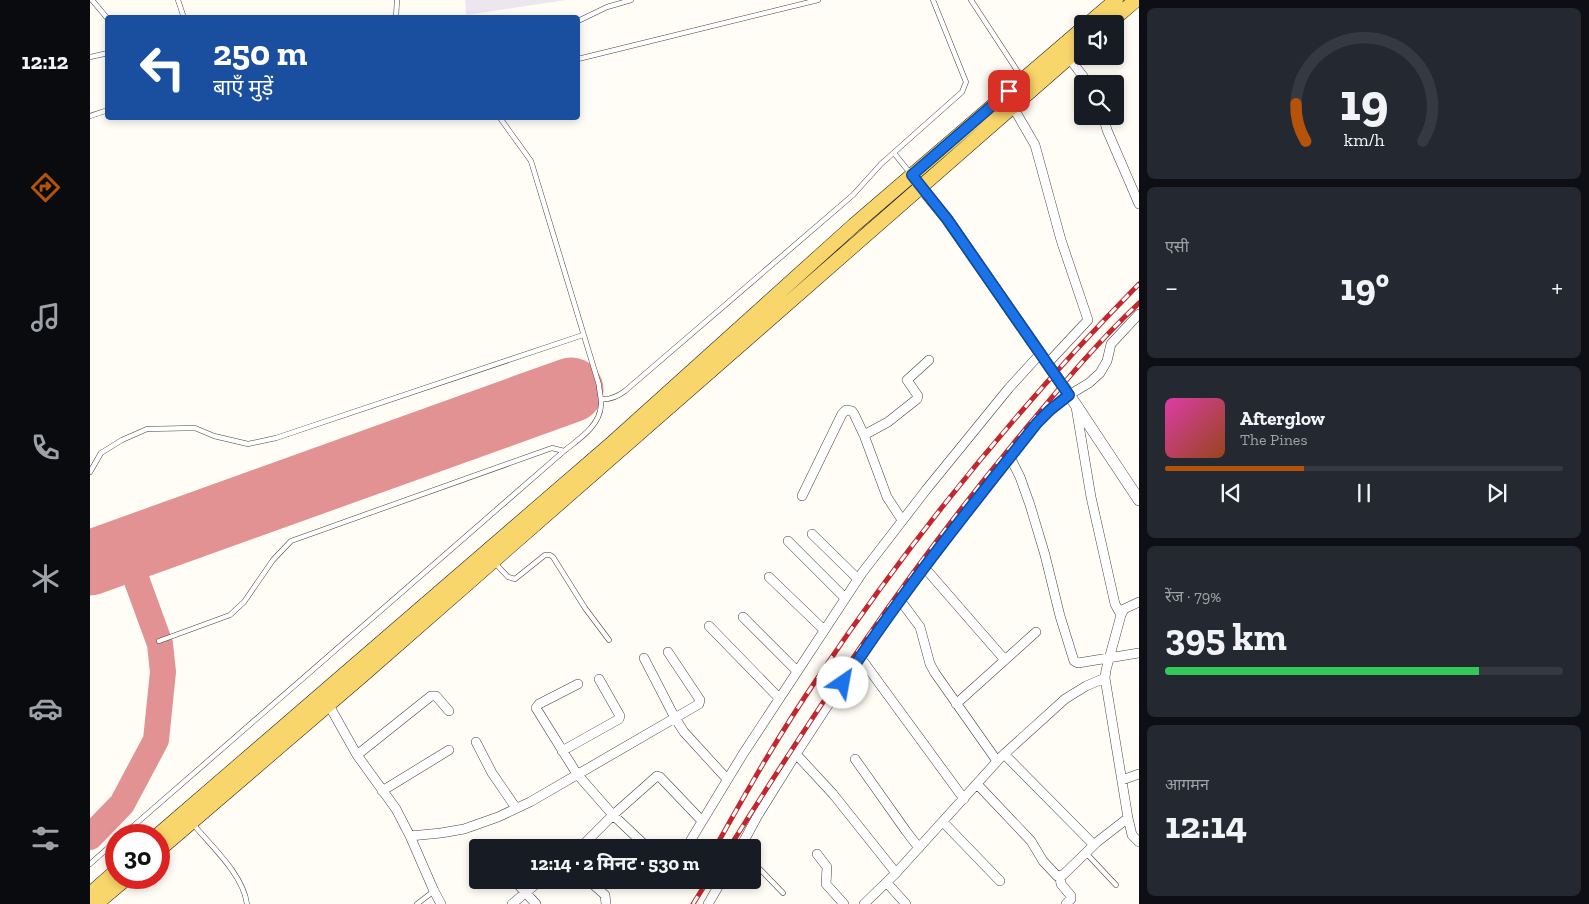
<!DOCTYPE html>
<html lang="hi">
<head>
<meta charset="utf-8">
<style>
	:root { --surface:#171b24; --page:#242831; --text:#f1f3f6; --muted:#9ea1a6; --line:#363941; --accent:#b45309 }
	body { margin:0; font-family:"Zilla Slab","Noto Sans Devanagari",serif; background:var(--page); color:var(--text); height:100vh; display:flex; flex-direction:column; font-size:19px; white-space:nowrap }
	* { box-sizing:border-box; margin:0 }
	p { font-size:16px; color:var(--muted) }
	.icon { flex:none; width:28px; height:28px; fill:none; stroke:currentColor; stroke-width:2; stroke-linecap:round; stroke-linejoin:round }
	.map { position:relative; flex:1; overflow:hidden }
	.details { display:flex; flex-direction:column; gap:8px; padding:8px; background:#0d0f14; width:450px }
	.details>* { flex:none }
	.banner { position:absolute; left:15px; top:15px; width:475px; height:105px; border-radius:5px; box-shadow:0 2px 8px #0003; background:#1a4fa0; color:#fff; overflow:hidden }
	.buttons { position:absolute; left:984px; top:15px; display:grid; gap:10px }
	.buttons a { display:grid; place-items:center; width:50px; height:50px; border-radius:5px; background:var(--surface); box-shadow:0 2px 8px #0003; font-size:25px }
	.speed { position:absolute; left:15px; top:824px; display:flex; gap:10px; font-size:25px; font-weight:700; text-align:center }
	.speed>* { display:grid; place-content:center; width:65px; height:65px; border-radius:50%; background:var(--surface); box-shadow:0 2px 8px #0003; line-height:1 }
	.speed .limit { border:8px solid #d22; background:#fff; color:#111 }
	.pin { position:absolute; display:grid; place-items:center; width:42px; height:42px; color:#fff; margin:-21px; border-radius:10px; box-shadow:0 2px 8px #0006 }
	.me { position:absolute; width:55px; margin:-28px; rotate:33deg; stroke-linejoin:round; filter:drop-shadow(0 0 4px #0008) }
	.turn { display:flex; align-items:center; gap:18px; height:105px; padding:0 25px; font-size:22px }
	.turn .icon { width:65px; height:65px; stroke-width:2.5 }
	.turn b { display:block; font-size:35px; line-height:42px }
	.big { font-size:38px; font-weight:700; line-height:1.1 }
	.details .tile { flex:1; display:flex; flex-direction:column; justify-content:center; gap:8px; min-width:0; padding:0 18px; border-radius:8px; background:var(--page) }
	.details .dial { align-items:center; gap:0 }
	.dial svg { height:130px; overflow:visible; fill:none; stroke:var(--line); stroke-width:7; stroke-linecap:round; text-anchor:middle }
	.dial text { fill:var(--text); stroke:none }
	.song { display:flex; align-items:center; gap:15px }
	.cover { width:60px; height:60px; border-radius:8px; background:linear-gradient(135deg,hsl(320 70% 55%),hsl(20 70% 35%)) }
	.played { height:5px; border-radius:2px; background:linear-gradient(90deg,var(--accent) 35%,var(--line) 35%) }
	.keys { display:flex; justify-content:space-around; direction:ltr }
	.heat { display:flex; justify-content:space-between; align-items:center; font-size:28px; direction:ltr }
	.charge { height:8px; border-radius:4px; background:linear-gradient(90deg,#34c759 79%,var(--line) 0) }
	.trip { position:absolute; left:379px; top:839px; width:292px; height:50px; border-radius:5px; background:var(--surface); box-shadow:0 2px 8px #0003; font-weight:700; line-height:50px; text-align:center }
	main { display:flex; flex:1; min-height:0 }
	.dock { display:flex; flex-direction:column; width:90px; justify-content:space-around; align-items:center; background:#090b0e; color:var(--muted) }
	.dock .icon { width:35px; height:35px }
	.dock .selected { color:var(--accent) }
	.dock b { font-size:22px; color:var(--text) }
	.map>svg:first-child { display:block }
	.industrial { fill:#eee6ef }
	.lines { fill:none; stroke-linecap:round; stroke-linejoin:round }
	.taxiway { stroke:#e29292; stroke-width:26 }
	.runway { stroke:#e29292; stroke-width:65 }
	.service-casing { stroke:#444; stroke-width:5.5 }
	.minor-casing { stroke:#444; stroke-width:10 }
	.tertiary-casing { stroke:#444; stroke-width:12 }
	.primary-casing { stroke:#222; stroke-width:15 }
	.service { stroke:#fff; stroke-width:4.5 }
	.minor { stroke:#fff; stroke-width:9 }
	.tertiary { stroke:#fff; stroke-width:11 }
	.primary { stroke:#f9d66b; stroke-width:14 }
	.rail-casing { stroke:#c4262e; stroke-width:5 }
	.rail { stroke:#fff; stroke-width:3; stroke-dasharray:9; stroke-linecap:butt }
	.route-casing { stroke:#114b97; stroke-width:12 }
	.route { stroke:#1a73e8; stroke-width:9 }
</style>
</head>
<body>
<main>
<nav class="dock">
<b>12:12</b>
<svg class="icon selected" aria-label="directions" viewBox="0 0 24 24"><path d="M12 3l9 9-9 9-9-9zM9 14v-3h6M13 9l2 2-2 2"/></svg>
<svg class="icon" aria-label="music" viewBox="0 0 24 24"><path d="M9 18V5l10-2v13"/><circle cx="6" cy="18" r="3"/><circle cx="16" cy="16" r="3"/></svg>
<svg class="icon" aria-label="phone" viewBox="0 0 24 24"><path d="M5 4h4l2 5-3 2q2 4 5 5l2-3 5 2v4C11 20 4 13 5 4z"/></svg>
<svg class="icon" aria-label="climate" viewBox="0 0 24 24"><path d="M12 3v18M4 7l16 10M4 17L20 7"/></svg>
<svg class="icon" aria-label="car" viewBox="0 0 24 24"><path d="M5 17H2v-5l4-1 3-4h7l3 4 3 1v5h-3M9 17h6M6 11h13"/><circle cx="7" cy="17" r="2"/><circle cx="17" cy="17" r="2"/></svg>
<svg class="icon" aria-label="filters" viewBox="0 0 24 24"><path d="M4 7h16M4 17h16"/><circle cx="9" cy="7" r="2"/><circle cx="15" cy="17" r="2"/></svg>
</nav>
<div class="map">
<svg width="1049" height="904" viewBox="0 0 1049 904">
	<rect width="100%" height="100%" fill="#fffdf5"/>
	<path class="industrial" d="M 375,0 L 476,0 L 376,15 Z"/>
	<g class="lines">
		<path class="taxiway" d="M 0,837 L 32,804 L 66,740 L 73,672 L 70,644 L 36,551"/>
		<path class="runway" d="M 0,563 L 481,390"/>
		<g class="service-casing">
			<path id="service" d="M 2,0 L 18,19
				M 88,0 L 94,18
				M 881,0 L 932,78
				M 306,18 L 307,0
				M 488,21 L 517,7 L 541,0
				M 0,57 L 18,53
				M 488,59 L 728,0
				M 0,116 L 18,110
				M 804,153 L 820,173
				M 511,399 C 520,400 527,397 535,391 L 763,195 L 791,164 L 872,92 L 876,82 L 843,0
				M 0,472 L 11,453 L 32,440 L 57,429 L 105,428 L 124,436 L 158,444 L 186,438 L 493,335
				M 405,563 L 418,577 L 425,579 L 455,555 L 460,555 L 463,557 L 495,608 L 519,640
				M 69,641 L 140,615 L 154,602 L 183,560 L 201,541 L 462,448 L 474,451
				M 103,824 C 121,846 153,874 157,904
				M 33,835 L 474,451 C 489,439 510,426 511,405 C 512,399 509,391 509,385 L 441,161 L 410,118
				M 996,853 L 1026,885
				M 662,861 L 693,893
				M 0,864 L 26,841
				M 327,904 L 344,891"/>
		</g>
		<g class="minor-casing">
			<path id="minor" d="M 979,58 L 999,84
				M 923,107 L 945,145 L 971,240 L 998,320 L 957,364
				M 1013,116 L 1017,130 L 1049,204
				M 986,407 L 1001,497 L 1025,604 L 1031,615
				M 774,435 L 798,422 L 827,399 L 828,396 L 817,380 L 839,360
				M 920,457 L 930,477 L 940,505 L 955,555 L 970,616 L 984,661 L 988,663 L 1049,653
				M 712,496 L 752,414 L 756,410 L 762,411 L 764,414 L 774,435 L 797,497 L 812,520
				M 722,534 L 768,579
				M 698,541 L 755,598
				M 834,567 L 915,660
				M 679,577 L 734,630
				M 810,600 L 830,627 L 840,664 L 845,673 L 907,761
				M 1049,602 L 1034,609 L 1031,615 L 1016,670 L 1015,678 L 1038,818 L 1042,835 L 1049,842
				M 653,617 L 707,671
				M 619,626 L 689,698
				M 770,657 L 874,799
				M 554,658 L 585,718 L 594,732 L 637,779
				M 488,684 L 449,704 L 446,708 L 487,774 L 523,815 L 558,848
				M 236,700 L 267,755 L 306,809 L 320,836 L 344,891 L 351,904
				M 866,704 L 946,632
				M 386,742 L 402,773 L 426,808
				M 472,751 L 529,719 L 530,716 L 509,679
				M 706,754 L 743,794 L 806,873
				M 914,754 L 1004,845
				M 267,755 L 341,696 L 346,696 L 359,711
				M 765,759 L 816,831 L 829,848
				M 1032,780 L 1049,774
				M 887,784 L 941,841 L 953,861 L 967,876 L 973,875 L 1007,842 L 1038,818
				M 292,791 L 359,750
				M 853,822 L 910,881
				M 320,836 L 351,833 L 374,829 L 408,817 L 440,802 L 609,704 L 610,700 L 578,652
				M 394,846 L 395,848
				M 490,848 L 523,815 L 567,776 L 570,777 L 612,821
				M 596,848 L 653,754 L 772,573 L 836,490 L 919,388 L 950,354
				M 650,848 L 668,815 L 706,754 L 785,633 L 871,519 L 947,423 L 960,410 L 979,395 L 999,383 L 1010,373 L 1017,361 L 1021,344 L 1049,314
				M 727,854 L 737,867 L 736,884 L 754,904
				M 970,877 L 971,884 L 981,896 L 981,899 L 976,904
				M 424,880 L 446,904
				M 498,880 L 515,895 L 516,904
				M 797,883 L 816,904
				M 422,904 L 451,880
				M 618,904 L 632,880
				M 774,904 L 806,873 L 911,757 L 975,699 L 996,686 L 1015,678"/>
		</g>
		<g class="tertiary-casing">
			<path id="tertiary" d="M 825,180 L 857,219 L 986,405 L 1049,500"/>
		</g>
		<g class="primary-casing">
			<path id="primary" d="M 998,24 L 1026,0
				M 1018,24 L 1046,0
				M 68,835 L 521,444 L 764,225 L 992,29
				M 69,850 L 273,675 L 992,46
				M 0,894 L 26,871
				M 6,904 L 37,878"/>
		</g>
		<use href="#service" class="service"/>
		<use href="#minor" class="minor"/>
		<use href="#tertiary" class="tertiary"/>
		<use href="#primary" class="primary"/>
		<g class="rail-casing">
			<path id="rail" d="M 625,848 C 658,789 691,731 729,676 C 823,536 930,405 1049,284
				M 639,848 C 727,708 818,571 923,444 C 963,396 1003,346 1049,303
				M 603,904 L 618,880"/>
		</g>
		<use href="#rail" class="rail"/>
	</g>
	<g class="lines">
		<g class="route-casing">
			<path id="route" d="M 753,683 C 812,592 880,508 947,423 L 960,410 L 979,395 L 857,219 L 822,175 L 919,91"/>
		</g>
		<use href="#route" class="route"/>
	</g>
</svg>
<div class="buttons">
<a><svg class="icon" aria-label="sound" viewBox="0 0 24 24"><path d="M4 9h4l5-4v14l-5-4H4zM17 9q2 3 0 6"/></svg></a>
<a><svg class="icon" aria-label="search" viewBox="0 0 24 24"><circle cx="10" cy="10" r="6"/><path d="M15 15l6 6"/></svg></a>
</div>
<div class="speed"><div class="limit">30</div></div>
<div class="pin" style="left:919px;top:91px;background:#d93025"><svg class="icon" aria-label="arrive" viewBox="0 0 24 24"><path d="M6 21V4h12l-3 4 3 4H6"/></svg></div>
<svg class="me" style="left:753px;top:683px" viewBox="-20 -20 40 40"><circle r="19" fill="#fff"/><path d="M0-13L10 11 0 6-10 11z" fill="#1a73e8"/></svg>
<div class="trip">12:14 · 2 मिनट · 530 m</div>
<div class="banner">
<div class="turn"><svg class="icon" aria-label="left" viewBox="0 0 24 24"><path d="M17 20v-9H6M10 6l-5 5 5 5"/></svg><div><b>250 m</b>बाएँ मुड़ें</div></div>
</div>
</div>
<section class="details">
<div class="tile dial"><svg viewBox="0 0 100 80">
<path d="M14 69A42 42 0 1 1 86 69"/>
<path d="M14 69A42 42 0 0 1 8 46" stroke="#b45309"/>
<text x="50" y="56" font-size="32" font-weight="700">19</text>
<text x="50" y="72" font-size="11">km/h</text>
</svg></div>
<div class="tile"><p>एसी</p>
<div class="heat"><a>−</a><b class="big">19°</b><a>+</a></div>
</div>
<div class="tile">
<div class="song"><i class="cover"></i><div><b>Afterglow</b><p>The Pines</p></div></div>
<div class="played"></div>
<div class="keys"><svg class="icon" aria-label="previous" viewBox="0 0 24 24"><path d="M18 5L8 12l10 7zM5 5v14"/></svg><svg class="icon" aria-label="pause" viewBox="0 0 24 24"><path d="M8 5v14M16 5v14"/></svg><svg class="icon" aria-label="next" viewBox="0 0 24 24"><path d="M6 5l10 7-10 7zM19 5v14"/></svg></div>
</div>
<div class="tile"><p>रेंज · 79%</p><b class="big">395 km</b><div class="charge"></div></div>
<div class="tile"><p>आगमन</p><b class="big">12:14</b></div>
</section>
</main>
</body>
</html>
